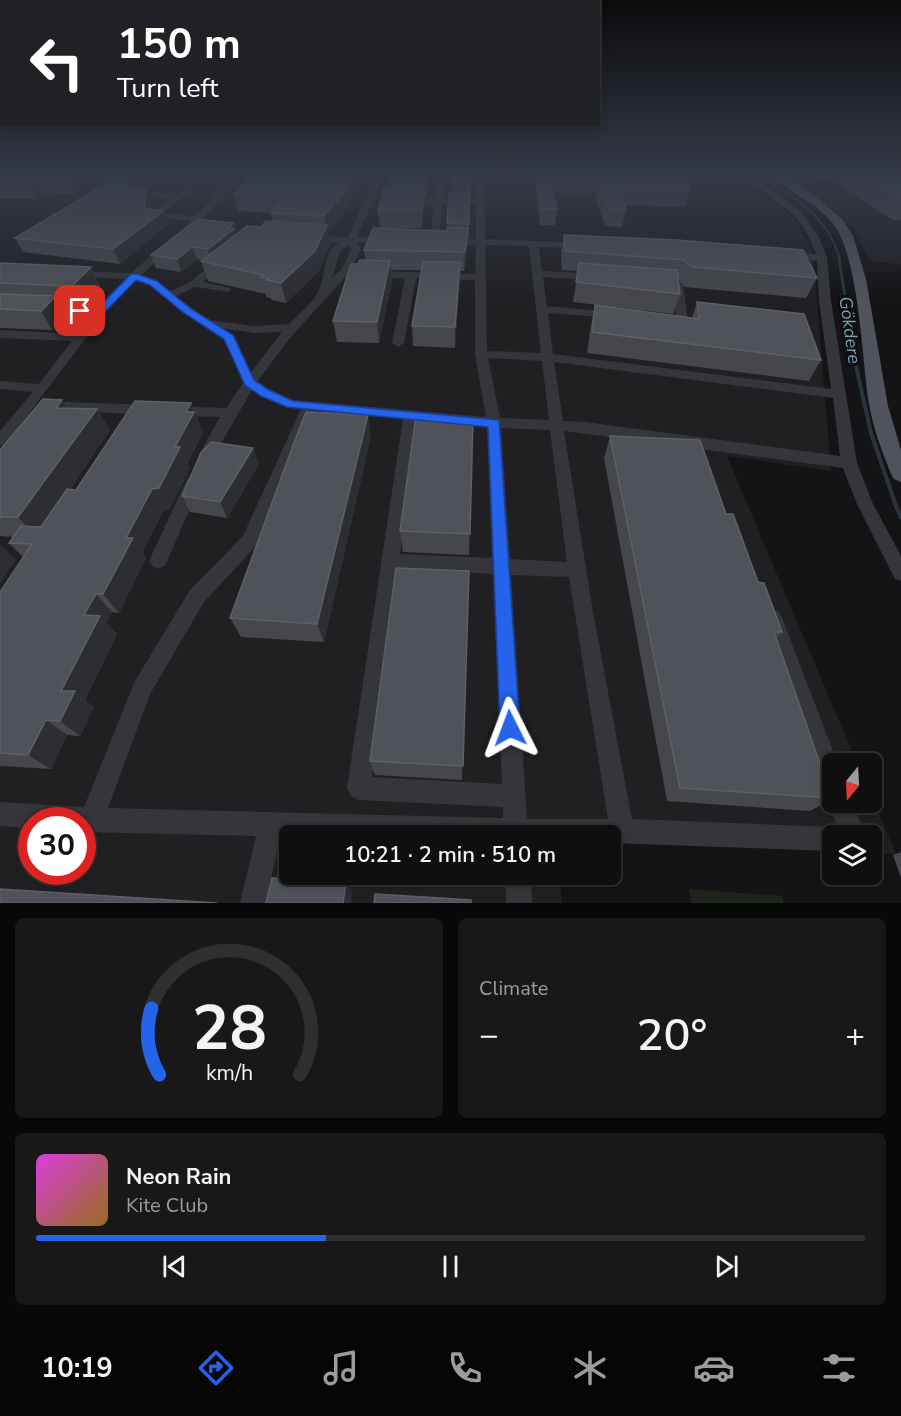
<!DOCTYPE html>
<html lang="en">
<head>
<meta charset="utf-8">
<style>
	:root { --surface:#0f0f10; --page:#181819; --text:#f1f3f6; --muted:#9b9c9f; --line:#2f2f30; --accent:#2563eb }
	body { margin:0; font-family:"Nunito Sans",sans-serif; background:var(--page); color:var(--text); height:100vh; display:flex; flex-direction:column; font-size:22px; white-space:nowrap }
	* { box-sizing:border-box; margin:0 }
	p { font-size:20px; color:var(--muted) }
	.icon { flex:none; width:33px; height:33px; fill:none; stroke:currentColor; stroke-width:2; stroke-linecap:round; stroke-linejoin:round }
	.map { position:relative; height:903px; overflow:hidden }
	.drawer { display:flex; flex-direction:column; gap:15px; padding:15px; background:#080809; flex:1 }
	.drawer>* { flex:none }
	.banner { position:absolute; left:0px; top:0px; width:600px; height:126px; box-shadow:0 3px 9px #0003,0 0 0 2px var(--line); background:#202124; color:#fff; overflow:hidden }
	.needle { width:39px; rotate:198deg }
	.tools { position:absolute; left:822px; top:753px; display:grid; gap:12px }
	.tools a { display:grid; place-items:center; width:60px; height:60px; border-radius:9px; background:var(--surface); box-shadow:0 3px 9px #0003,0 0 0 2px var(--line); font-size:30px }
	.speed { position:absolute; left:18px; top:807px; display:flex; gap:12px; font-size:30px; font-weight:700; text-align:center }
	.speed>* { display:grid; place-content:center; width:78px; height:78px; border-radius:50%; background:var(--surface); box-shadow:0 3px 9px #0003,0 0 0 2px var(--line); line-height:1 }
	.speed .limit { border:9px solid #d22; background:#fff; color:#111 }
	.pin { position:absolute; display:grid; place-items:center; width:51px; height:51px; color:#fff; margin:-26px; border-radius:12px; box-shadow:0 3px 9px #0006 }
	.me { position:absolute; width:66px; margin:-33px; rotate:357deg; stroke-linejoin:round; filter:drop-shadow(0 0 4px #0008) }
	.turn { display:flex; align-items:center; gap:21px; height:126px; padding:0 18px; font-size:27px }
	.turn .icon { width:78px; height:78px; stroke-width:2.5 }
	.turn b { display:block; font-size:42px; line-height:51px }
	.big { font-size:45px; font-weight:600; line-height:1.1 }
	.drawer .tile { flex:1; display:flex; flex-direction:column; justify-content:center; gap:9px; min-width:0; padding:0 21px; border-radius:9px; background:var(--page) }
	.drawer .dial { align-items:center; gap:0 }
	.dial svg { height:156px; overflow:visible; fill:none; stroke:var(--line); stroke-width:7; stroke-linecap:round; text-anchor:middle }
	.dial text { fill:var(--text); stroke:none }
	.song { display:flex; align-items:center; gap:18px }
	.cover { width:72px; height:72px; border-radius:9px; background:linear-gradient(135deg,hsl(300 70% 55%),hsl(40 70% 35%)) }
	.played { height:6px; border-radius:3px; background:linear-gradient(90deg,var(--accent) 35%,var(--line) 35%) }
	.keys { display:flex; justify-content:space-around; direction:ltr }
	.heat { display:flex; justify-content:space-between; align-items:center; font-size:33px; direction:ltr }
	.drawer .tiles { flex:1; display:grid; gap:15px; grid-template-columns:1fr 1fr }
	.tile:last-child { grid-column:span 2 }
	.trip { position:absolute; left:279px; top:825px; width:342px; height:60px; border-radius:9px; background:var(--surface); box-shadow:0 3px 9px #0003,0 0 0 2px var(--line); font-weight:600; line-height:60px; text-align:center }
	.tab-bar { display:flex; height:96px; justify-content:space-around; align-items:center; background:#060606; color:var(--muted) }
	.tab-bar .icon { width:42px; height:42px }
	.tab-bar .selected { color:var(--accent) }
	.tab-bar b { font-size:27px; color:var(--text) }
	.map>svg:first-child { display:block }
	.built { fill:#202023; fill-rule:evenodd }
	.green { fill:#1c241c }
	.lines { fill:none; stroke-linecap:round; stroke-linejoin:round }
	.stream-far3 { stroke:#29353b; stroke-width:2 }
	.stream-far2 { stroke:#29353b; stroke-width:3 }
	.stream-far1 { stroke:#29353b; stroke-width:4 }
	.stream { stroke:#29353b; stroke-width:4.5 }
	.minor { fill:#34363b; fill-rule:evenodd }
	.major { fill:#50535b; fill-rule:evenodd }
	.wall { fill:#45474c }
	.shaded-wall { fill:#2d2e32 }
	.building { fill:#4f5258; stroke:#5d6067; stroke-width:1.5 }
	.route { fill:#2563eb; stroke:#184099; stroke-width:1.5 }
	.labels { text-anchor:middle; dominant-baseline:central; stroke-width:6; stroke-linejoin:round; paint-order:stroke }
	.water-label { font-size:18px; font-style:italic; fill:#779fb6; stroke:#0f0f11 }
</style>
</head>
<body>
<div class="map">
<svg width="901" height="903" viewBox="0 0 901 903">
	<rect width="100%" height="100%" fill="#141416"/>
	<path class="built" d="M 0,173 L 732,173 L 795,219 L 813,251 L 831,471 L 727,456 L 857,763 L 832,764 L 832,802 L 872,802 L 872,797 L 896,854 L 872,853 L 872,836 L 832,836 L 832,851 L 611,840 L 610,836 L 290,836 L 290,874 L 559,875 L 562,903 L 0,903 ZM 32,820 L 82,820 L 82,872 L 32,872 Z
		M 778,173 L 901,173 L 901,265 L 869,260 L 853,228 L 834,210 Z"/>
	<path class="green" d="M 689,889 L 782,896 L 784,903 L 691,903 Z"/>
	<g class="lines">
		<path class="stream-far3" d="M 758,173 C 794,199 827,214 840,259"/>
		<path class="stream-far2" d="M 839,258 L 856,368"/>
		<path class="stream-far1" d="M 856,366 L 871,433 L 896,506"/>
		<path class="stream" d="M 895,504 L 901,517"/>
		<path class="minor" d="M 236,173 L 245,173 L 195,227 L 141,275 L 157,281 L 170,291 L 190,282 L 217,260 L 225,260 L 225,264 L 203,282 L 230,288 L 230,292 L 195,287 L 176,296 L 209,320 L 254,326 L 289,324 C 298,314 312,304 318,292 C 327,276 321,253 340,242 L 309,242 L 304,239 L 309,236 L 348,237 L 377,173 L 385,173 L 357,237 L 387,237 L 392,240 L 387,243 L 357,243 L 361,250 L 349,273 L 290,338 L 257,382 L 270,390 L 293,400 L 486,417 L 475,354 L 475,280 L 416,278 L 404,343 L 398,347 L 392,343 L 405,278 L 371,277 L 366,274 L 371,271 L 475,274 L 476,245 L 447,244 L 442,241 L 447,238 L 476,239 L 476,204 L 442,204 L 440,232 L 432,234 L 433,203 L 406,203 L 402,200 L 406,197 L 434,198 L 436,177 L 411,176 L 407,173 L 474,173 L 474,177 L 444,177 L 442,198 L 476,199 L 476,173 L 484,173 L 485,239 L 585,243 L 587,245 L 582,248 L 539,247 L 542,271 L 597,274 L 602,277 L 597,280 L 543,277 L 547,306 L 613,312 L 619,315 L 613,318 L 548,313 L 553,354 L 831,389 L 819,301 L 817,261 L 786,258 L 781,255 L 786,252 L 816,254 L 809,237 L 796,217 L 739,173 L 749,173 L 802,213 L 819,237 L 827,258 L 831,301 L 857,463 L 873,504 L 901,556 L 901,581 L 895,579 L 857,504 L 843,468 L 564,431 L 593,612 L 632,819 L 832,827 L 838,829 L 829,802 L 832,794 L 832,802 L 853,802 L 865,836 L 832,836 L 832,851 L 610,843 L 610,836 L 290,836 L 290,837 L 280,837 L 266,903 L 240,903 L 256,836 L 82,832 L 82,820 L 32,820 L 32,828 L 0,826 L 0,802 L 84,807 L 135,681 L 190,590 L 243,536 L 301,409 L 286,407 L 252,390 L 210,462 L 200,462 L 197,458 L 220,417 L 174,416 L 167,411 L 174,406 L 226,408 L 243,383 L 224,339 L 183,313 L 149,285 L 136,280 L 104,314 L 5,445 L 0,446 L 0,431 L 33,392 L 0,389 L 0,381 L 39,384 L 72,341 L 0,338 L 0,330 L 77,334 L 92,315 L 46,312 L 40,309 L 42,307 L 97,308 L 126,279 L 75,276 L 71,275 L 71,271 L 131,273 L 191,221 L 152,217 L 152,213 L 171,199 L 132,195 L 129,194 L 129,190 C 149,178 171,170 194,181 L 194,188 L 163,213 L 195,216 ZM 176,180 L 187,184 L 177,194 L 141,190 L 162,181 ZM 349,245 L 351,250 L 341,270 L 332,278 L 341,250 ZM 485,245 L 529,246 L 541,353 L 487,351 ZM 222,328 L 254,333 L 282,332 L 251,372 L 235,337 ZM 488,358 L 542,361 L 549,420 L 500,418 ZM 554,362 L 833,398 L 840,456 L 585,422 L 563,421 ZM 314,411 L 403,419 L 347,788 L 351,796 L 359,800 L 503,807 L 503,818 L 108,808 L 150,694 L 204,602 L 256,546 ZM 417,421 L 487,427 L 492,558 L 400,554 ZM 501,428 L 550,430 L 567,562 L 510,559 ZM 399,569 L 493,574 L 502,784 L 372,777 ZM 511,575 L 569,577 L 608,819 L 527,819 Z
			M 669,281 L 683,285 L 688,321 L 686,323 L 667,323 L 661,320 L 667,317 L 676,317 L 673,288 L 664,284 Z
			M 45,401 L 147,405 L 154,410 L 147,415 L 40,409 L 38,406 Z
			M 193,477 L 199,479 L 201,483 L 167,561 L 164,566 L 158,569 L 152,566 L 149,561 L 185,483 L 187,479 Z
			M 772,609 L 779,612 L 782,618 L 838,764 L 832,764 L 832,791 L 824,787 L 820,779 L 762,618 L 765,612 Z
			M 505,874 L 531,874 L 532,903 L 506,903 Z"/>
		<path class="major" d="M 769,173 L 781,173 L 820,200 L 843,220 L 853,236 L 866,279 L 888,406 L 901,450 L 901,482 L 894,479 L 891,474 C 882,451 873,428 869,404 C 862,360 859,258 834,225 C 817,202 788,193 769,173 Z"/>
	</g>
	<path class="wall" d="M 0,173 L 99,173 L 78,191 L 73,194 L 44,193 L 37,199 L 0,199 Z
		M 123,173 L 210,173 L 202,180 L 168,174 L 152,177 L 131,187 L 131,188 L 146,189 L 151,202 L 150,209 L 168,224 L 120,264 L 23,252 L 15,238 Z
		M 248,173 L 363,173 L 348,207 L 328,232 L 330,244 L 319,270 L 286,303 L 272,300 L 271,298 L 266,297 L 266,294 L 208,281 L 201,261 L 203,260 L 197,259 L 181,272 L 156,268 L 151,255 L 233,223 L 236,234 L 261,227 L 273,222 L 271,213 L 238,211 L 233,195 L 249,176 Z
		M 471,173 L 471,197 L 469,197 L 469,238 L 468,238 L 467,247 L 464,271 L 460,271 L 455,348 L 413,346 L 412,326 L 422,270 L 391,270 L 392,281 L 379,343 L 337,342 L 333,321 L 358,264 L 365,260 L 364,250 L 447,231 L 449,193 L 451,193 L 451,183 Z
		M 543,173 L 694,173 L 690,187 L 687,187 L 690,191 L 685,207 L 624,205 L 626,210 L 622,227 L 605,226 L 594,193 L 553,193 L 557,209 L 555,225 L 540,225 L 535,190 L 536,174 L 543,175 Z
		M 795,173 L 901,173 L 901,220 L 893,220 L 833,180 L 805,181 Z
		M 387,178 L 430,178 L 427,196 L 425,196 L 425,205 L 422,228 L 380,228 L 378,210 L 388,187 Z
		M 564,235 L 817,278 L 806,298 L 685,287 L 678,280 L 680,294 L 673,314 L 573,302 L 578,271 L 562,270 L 561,254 Z
		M 0,263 L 91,267 L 100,286 L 84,303 L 78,305 L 61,304 L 67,316 L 52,330 L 0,328 Z
		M 697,302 L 821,360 L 809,381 L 587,353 L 591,326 L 595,305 L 692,318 Z
		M 191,403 L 203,433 L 187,464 L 190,468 L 170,508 L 164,510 L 142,552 L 146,558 L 119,613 L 112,612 L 106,623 L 117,634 L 85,700 L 94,707 L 80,736 L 67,735 L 51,769 L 0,766 L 0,592 L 23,557 L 9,543 L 13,537 L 0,536 L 0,450 L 67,408 L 97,409 L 110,430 L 70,489 L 76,490 Z
		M 473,418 L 469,555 L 403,552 L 400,531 Z
		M 371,435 L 324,642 L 241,637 L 230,618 Z
		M 610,436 L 726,514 L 782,632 L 776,638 L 832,796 L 832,799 L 810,811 L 667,801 L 604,458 Z
		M 253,448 L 259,464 L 227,518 L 190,512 L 182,496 Z
		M 469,571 L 462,780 L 375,775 L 370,761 Z
		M 901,852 L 901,878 L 893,855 Z"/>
	<path class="shaded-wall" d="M 79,173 L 99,173 L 78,191 L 73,194 L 67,181 Z
		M 127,173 L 168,173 L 152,177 L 131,187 L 135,198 L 122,182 L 123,175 Z
		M 200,173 L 210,173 L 202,180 Z
		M 354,173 L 363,173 L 348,207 L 328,232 L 330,244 L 319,270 L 286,303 L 281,283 L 326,227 L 324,216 Z
		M 427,173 L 429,173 L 430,178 L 427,196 Z
		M 37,181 L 44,193 L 37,199 L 30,186 Z
		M 425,187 L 425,205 L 422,228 L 422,210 Z
		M 146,189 L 151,202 L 149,221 L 144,208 Z
		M 163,211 L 168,224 L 120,264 L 113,249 Z
		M 233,223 L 237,236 L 212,262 L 208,249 L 228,228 Z
		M 468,228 L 467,247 L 464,271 L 465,252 Z
		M 192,247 L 197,259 L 181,272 L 177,259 Z
		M 390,261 L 392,281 L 379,343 L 377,322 Z
		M 460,262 L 460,282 L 455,348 L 455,327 Z
		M 91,267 L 100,286 L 84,303 L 78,305 L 68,286 Z
		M 56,296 L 67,316 L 52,330 L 41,311 Z
		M 62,400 L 75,421 L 56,408 Z
		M 191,403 L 203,433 L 187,464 L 190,468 L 170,508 L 164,510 L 142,552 L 146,558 L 119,613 L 103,594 L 126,538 L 175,447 L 186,412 Z
		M 97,409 L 110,430 L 37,538 L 18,517 Z
		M 368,415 L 371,435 L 324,642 L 317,624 Z
		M 253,448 L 259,464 L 227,518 L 220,502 Z
		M 0,544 L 16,560 L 0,583 Z
		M 96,594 L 112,612 L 106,623 L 117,634 L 85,700 L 94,707 L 80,736 L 60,721 L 61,691 L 84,615 Z
		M 46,720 L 67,735 L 51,769 L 28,755 Z
		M 346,882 L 352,890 L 351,903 L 343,903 Z"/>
	<path class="building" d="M 0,173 L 79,173 L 73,179 L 67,181 L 37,181 L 30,186 L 0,186 Z
		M 123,173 L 127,173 L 123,175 L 122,182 L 130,185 L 126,187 L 146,189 L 144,208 L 163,211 L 113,249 L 15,238 Z
		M 252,173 L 354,173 L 346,190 L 324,216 L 271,213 L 287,197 L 233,195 Z
		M 389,173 L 427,173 L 427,178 L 387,178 Z
		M 452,173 L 471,173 L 471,183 L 451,183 Z
		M 548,173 L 689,173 L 690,175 L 680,175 L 690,191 L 617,189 L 626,210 L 609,210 L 597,178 L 550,177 L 557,209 L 542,209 L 536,174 L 548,175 Z
		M 857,173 L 901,173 L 901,201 Z
		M 384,187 L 425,187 L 422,210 L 378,210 Z
		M 449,193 L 469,193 L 469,224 L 447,223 Z
		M 198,219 L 233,223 L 228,228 L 234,229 L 208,249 L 192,247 L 177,259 L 151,255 Z
		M 266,221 L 327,225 L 315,251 L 281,283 L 267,280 L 269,279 L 261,277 L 264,275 L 201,261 L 247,226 L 261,227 Z
		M 373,228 L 447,231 L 447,228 L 468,228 L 465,252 L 364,250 Z
		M 564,235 L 677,240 L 803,250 L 817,278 L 692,267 L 684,260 L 565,251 Z
		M 360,260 L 390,261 L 377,322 L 333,321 L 351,264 L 358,264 Z
		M 423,262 L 460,262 L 455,327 L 412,326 Z
		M 0,263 L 91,267 L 74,284 L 68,286 L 0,283 Z
		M 579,263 L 677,270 L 680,294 L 576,282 Z
		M 0,294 L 56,296 L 41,311 L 0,309 Z
		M 697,302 L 804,314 L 821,360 L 592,332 L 595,305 L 699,319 Z
		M 43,399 L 62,400 L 56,408 L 97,409 L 18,517 L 0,517 L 0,450 Z
		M 135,401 L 191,403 L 186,412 L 194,412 L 175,447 L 180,447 L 159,488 L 152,489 L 126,538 L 133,538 L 103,594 L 96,594 L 84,615 L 100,616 L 61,691 L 75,691 L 60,721 L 46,720 L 28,755 L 0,753 L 0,592 L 32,544 L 9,543 L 21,526 L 41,527 L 67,489 L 76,490 Z
		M 306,412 L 368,415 L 317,624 L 230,618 L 295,440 Z
		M 416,416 L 473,418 L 470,534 L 400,531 Z
		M 610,436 L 700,440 L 726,514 L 733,514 L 758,582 L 764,583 L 782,632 L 774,632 L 832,798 L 680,788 Z
		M 211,442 L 253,448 L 220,502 L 182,496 L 201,453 Z
		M 396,568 L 469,571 L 463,766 L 370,761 Z
		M 272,878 L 346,882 L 343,903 L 266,903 Z
		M 0,889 L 217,903 L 0,903 Z
		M 375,894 L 471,900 L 471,903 L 374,903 Z"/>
	<linearGradient id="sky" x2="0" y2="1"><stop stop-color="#0b0b0c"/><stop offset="0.58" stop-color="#343a47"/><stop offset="1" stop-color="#343a47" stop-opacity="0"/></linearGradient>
	<rect width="901" height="300" fill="url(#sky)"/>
	<path class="route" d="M 131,274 L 137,274 L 157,281 L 191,309 L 233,335 L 254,380 L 269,390 L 293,401 L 499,420 L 520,728 L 517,735 L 510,738 L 503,735 L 500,728 L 488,427 L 287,407 L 261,396 L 245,385 L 224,339 L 184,313 L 150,285 L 136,280 L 103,314 L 80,314 L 74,311 L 80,308 L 97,309 Z"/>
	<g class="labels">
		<g class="water-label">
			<text transform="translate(850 330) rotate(82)">Gökdere</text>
		</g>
	</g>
</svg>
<div class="tools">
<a><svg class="needle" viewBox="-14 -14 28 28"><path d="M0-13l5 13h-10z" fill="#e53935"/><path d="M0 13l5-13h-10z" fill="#9b9c9f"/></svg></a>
<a><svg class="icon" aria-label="layers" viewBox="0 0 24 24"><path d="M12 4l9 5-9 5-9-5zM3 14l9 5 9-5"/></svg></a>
</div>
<div class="speed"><div class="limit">30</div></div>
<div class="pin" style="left:80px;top:311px;background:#d93025"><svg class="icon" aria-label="arrive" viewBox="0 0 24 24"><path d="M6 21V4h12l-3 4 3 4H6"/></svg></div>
<svg class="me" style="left:510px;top:728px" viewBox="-20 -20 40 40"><path d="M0-17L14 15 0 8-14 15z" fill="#2563eb" stroke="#fff" stroke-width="4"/></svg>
<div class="trip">10:21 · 2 min · 510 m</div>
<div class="banner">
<div class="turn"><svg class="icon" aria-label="left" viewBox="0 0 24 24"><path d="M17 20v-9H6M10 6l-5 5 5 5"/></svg><div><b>150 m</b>Turn left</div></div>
</div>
</div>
<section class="drawer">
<div class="tiles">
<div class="tile dial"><svg viewBox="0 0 100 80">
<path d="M14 69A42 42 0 1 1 86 69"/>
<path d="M14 69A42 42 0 0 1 10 35" stroke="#2563eb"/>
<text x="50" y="56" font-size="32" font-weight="700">28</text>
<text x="50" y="72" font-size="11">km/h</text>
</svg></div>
<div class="tile"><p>Climate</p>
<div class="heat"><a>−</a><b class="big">20°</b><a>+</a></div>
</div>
<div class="tile">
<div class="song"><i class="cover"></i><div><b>Neon Rain</b><p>Kite Club</p></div></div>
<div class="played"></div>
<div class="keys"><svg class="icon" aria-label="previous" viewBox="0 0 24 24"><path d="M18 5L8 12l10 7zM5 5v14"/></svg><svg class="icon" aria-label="pause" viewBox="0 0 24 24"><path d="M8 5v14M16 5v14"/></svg><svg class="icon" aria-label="next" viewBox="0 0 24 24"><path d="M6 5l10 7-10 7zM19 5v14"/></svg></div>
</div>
</div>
</section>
<nav class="tab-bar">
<b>10:19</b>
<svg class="icon selected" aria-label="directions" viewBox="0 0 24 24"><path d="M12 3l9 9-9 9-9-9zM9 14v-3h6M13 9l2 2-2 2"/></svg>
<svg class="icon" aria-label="music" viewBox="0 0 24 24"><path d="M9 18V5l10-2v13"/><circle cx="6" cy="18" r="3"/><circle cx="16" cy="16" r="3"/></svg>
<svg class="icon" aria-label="phone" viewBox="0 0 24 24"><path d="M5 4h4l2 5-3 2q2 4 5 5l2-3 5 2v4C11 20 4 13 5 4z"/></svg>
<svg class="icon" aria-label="climate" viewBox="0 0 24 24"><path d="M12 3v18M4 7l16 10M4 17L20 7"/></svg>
<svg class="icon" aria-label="car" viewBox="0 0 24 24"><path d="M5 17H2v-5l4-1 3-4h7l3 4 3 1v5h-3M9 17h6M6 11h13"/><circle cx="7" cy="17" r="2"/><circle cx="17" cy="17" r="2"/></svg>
<svg class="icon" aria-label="filters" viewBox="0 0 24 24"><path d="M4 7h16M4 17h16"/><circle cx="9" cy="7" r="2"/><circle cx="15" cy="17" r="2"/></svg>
</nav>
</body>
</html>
